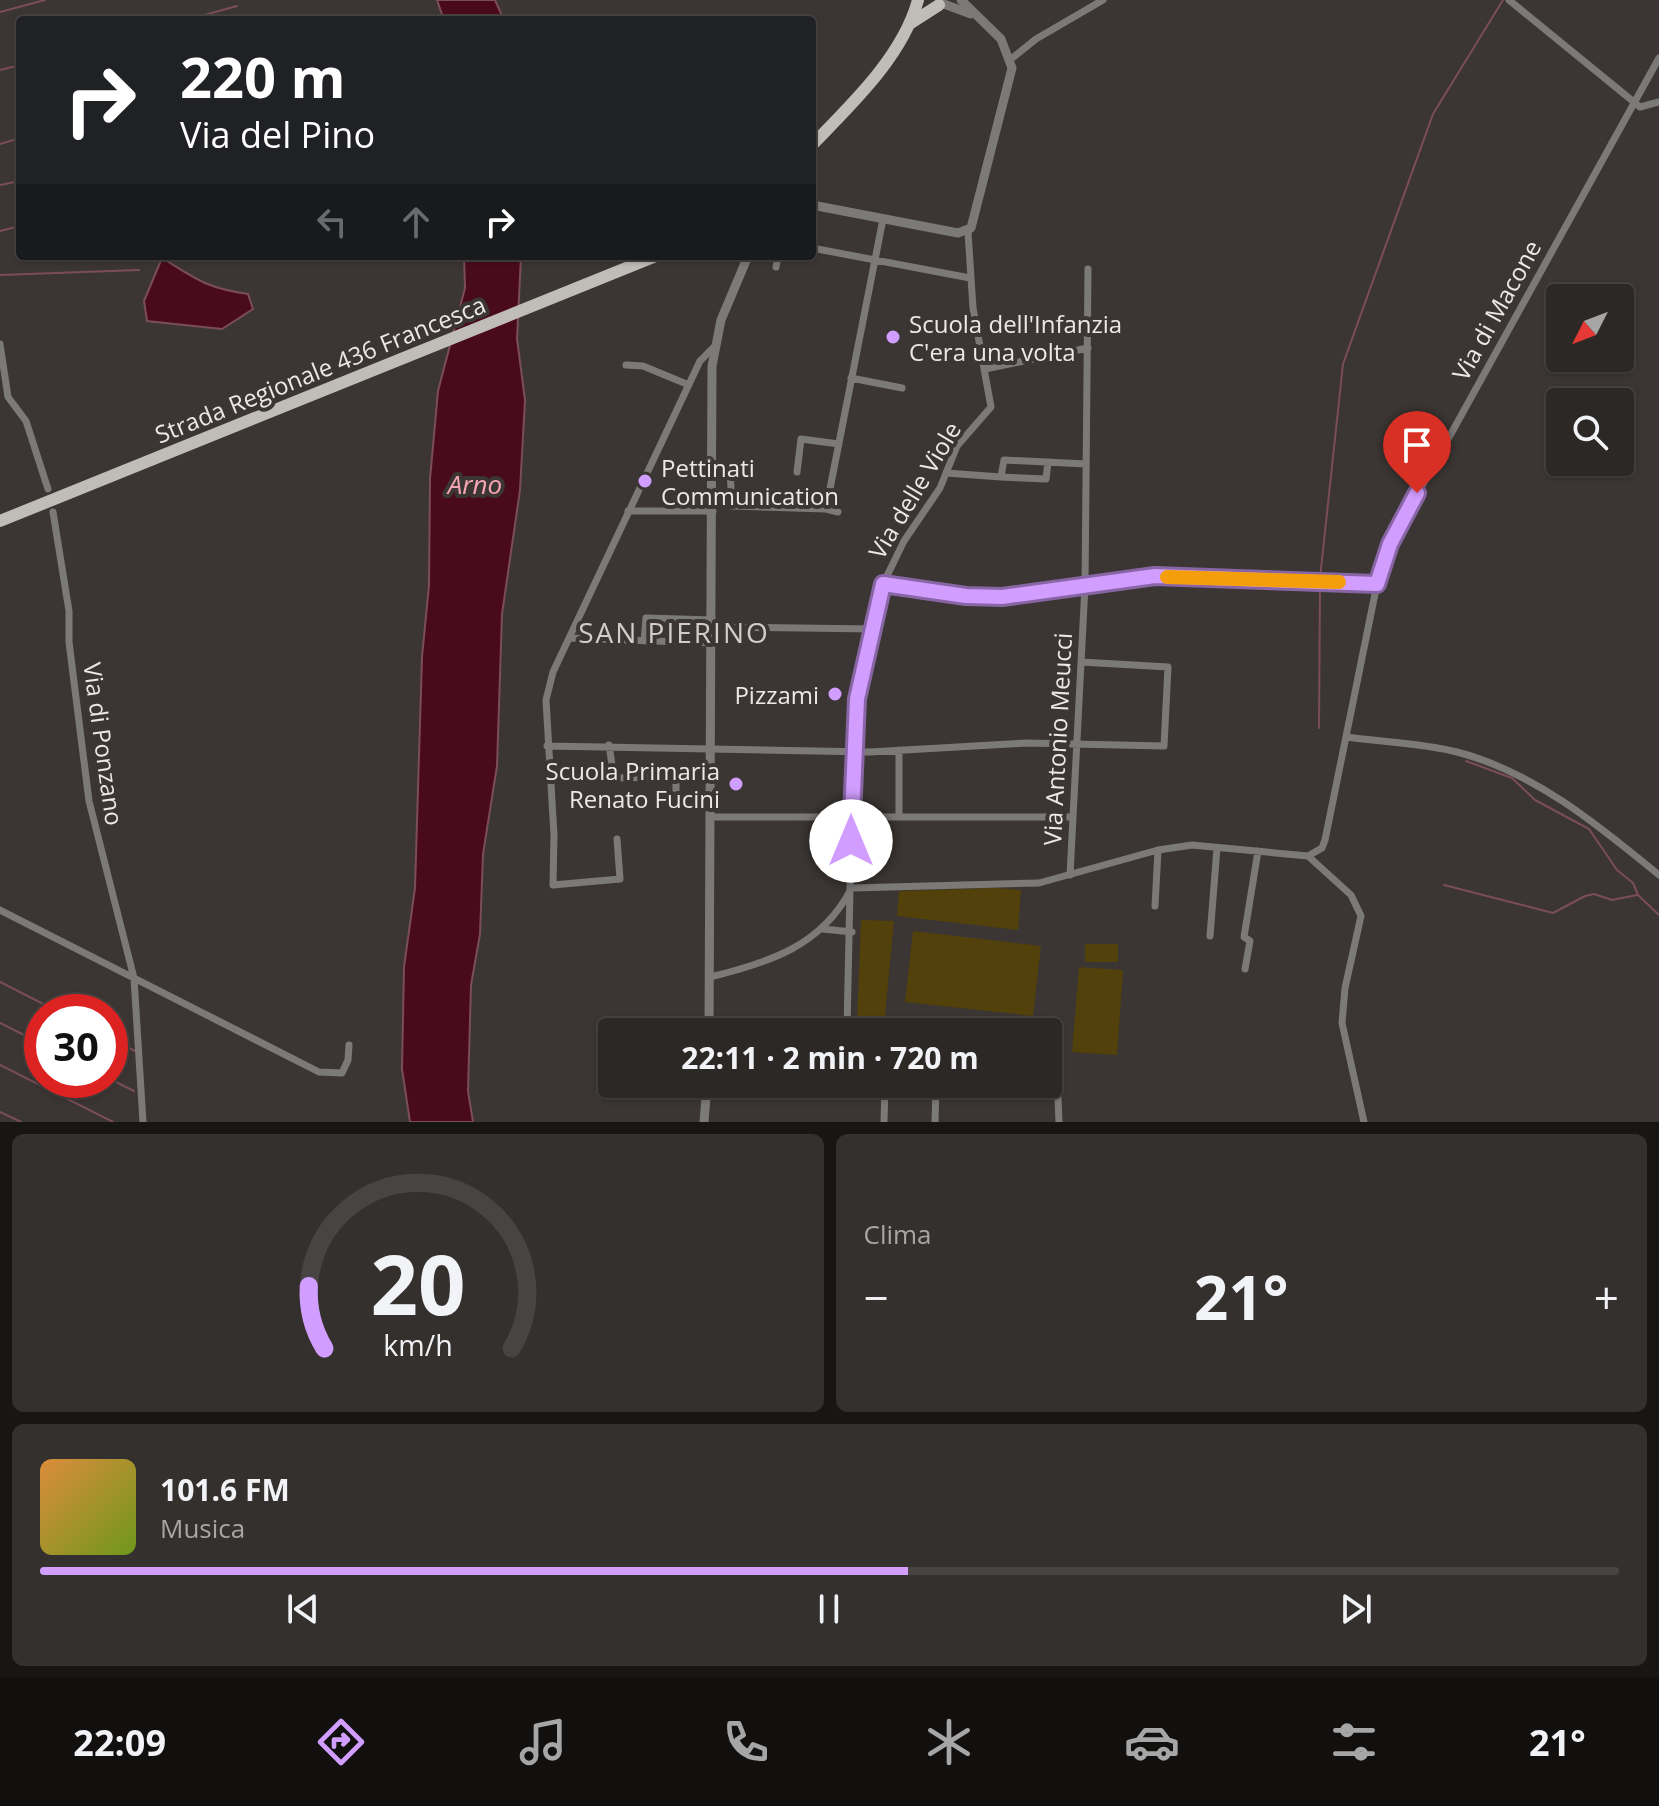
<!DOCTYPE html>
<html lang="it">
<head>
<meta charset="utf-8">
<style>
	:root { --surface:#2c2826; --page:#34302e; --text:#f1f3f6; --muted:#a6a6a7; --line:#484443; --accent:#d19dfe }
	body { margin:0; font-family:"Open Sans",sans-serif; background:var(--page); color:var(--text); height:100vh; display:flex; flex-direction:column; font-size:30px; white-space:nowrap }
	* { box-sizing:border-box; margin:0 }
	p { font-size:26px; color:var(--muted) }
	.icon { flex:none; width:44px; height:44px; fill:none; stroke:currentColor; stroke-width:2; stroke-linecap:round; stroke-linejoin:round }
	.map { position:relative; height:1122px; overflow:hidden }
	.details { display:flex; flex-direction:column; gap:12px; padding:12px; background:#181615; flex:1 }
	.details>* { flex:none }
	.top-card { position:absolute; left:16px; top:16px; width:800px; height:244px; border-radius:8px; box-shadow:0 2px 6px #0004,0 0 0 2px var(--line); background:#202124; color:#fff; overflow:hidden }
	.needle { width:52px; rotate:228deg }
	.buttons { position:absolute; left:1546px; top:284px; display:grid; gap:16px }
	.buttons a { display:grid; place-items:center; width:88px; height:88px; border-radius:8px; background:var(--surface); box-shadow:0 2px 6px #0004,0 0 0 2px var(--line); font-size:40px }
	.speed { position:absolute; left:24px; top:994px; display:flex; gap:16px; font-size:40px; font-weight:700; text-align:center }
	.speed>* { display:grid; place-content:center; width:104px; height:104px; border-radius:50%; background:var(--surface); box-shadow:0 2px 6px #0004,0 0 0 2px var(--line); line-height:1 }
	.speed .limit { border:12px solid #d22; background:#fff; color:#111 }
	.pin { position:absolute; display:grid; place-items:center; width:68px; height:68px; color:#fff; margin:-82px -34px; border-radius:50% 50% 50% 0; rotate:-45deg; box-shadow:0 0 8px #0007 }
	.pin .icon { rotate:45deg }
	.me { position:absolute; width:88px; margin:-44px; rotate:0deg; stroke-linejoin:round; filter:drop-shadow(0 0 6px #0008) }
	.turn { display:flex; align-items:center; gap:28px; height:168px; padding:0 32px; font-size:36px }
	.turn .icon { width:104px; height:104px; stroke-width:2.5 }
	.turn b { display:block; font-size:56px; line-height:68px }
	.lanes { display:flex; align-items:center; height:76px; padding:0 32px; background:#0003; justify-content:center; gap:40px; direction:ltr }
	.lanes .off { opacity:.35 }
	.big { font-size:60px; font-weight:700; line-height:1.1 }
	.details .card { flex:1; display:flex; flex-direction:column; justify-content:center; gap:12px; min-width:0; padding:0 28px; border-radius:12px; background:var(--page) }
	.details .dial { align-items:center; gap:0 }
	.dial svg { height:208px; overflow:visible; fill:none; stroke:var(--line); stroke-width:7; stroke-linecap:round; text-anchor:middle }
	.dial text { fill:var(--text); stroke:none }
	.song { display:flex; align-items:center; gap:24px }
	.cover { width:96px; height:96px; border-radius:12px; background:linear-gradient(135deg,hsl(30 70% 55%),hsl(80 70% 35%)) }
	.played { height:8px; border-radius:4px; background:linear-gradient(90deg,var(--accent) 55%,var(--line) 55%) }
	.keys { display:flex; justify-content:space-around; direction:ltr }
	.heat { display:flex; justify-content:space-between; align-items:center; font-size:44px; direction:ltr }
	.details .tiles { flex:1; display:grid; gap:12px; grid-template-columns:1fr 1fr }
	.card:last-child { grid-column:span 2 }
	.trip { position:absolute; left:598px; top:1018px; width:464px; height:80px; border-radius:8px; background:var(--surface); box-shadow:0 2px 6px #0004,0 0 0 2px var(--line); font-weight:700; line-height:80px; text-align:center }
	.dock { display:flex; height:128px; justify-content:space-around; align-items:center; background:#12100f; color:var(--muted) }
	.dock .icon { width:56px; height:56px }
	.dock .selected { color:var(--accent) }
	.dock b { font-size:36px; color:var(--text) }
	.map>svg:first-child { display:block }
	.green { fill:#52410a }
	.water { fill:#4a0a1e; stroke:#7b4d5a; stroke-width:2 }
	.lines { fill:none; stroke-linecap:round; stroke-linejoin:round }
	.stream { stroke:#7b4d5a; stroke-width:2 }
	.minor { stroke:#7c7a78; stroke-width:7 }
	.tertiary { stroke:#7c7a78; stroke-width:9 }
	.primary { stroke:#c0bdb8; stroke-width:12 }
	.route-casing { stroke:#8866a5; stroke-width:20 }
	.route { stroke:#d19dfe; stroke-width:14 }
	.slow { stroke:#f59e0b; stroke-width:14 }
	.poi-dot { fill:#d19dfe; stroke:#3b3633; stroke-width:3 }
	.labels { text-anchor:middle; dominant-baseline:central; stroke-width:8; stroke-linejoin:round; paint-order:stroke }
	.street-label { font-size:24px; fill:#ece8e7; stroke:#3b3633 }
	.poi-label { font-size:24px; fill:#ece8e7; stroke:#3b3633; text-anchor:start }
	.water-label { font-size:26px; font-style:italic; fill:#f7a4b2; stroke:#3b3633 }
	.quarter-label { font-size:28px; letter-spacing:2px; fill:#d2cbc8; stroke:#3b3633 }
</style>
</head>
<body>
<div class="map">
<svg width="1659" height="1122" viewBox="0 0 1659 1122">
	<rect width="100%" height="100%" fill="#3b3633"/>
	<path class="green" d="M 996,888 L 1021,890 L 1018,930 L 897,916 L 899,891 Z
		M 861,920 L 894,921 L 884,1026 L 857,1023 Z
		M 913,931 L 1041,946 L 1033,1016 L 905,1002 Z
		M 1085,944 L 1118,944 L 1118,962 L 1085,962 Z
		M 1079,967 L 1123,970 L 1117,1055 L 1072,1052 Z"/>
	<path class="water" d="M 437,0 L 495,0 L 504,20 L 444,20 Z
		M 464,256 L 521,256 L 517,339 L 525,400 L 520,490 L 502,614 L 497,766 L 483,854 L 480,934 L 471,985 L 468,1091 L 473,1122 L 410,1122 L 402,1069 L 404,967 L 415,888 L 422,657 L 429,585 L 430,479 L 438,391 L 465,288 Z
		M 162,258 C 196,279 206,288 248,294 L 253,309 L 222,329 L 147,321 L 144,301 Z"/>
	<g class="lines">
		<path class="stream" d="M 0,12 L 45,0
			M 186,20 L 237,6
			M 0,70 L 20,65
			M 0,144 L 20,138
			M 0,185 L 20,181
			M 0,231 L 20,226
			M 0,275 L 139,270
			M 1320,578 L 1343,364 L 1433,114 L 1503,0
			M 1319,728 L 1320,585
			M 1466,761 L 1512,778 L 1535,800 L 1589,829 L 1617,870 L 1633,883 L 1638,895 L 1659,915
			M 1444,885 L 1553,913 L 1585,896 L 1594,894 L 1612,900 L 1637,895
			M 0,982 L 59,1012
			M 0,1023 L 42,1044
			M 110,1038 L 135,1051
			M 0,1065 L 113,1122
			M 110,1079 L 134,1091
			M 0,1112 L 21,1122"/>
		<path class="minor" d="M 1509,0 L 1640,107 L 1659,102
			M 1011,59 L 1036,39 L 1103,0
			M 812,248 L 970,278
			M 776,267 L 778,256
			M 0,344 L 8,397 L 26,421 L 48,489
			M 626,365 L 643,366 L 689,385
			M 985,369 L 1088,348
			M 851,378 L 902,388
			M 730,470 L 732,506 L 826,509 L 883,219
			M 797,472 L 801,439 L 839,444
			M 946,473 L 1001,477 L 1004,460 L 1086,464
			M 1001,477 L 1046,479 L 1048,462
			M 826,509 L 838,512
			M 628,511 L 713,511
			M 53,512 L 69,611 L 69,642 L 89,801 L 134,978 L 143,1122
			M 883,584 L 966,596 L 1002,597 L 1155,576 L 1377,584
			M 712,627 L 875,629
			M 570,638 L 711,643
			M 644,641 L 646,618 L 712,620
			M 1347,737 C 1383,742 1422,743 1457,752 C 1534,772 1598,825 1659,875
			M 609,745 L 614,778 L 676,777 L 676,805
			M 547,746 L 870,752 L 1027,743 L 1164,746 L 1168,667 L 1081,662
			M 899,750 L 899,817
			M 710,817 L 1073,817
			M 617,839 L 620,879 L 553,885 L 554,835 L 546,700 L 553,672 L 700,361 L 714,347
			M 1308,856 L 1322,848 L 1325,840 L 1377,584 L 1390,544 L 1659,58
			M 1070,875 L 1085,586 L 1088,269
			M 852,888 L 1039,883 L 1158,850 L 1192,845 L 1308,856 L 1351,895 L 1361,916 L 1345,988 L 1342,1023 L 1364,1122
			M 1155,906 L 1158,850
			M 0,910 L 319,1072 L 342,1073 L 348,1060 L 349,1045
			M 823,929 L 852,932
			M 1210,936 L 1217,848
			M 1245,969 L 1250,941 L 1244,937 L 1258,851
			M 710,977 C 768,963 822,946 851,889
			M 869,1032 L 847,1029 L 853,751 L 857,699 L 883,584 L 904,541 L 940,488 L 957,446 L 991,407 L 973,308 L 968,232
			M 1048,1048 L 1056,1049 L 1059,1122
			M 884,1122 L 885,1084
			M 935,1122 L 936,1084"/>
		<path class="tertiary" d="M 944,4 L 971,14
			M 812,205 L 958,233 L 971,228 L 1012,68 L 1001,39 L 961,0
			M 709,1032 L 712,366 L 721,320 L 748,256
			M 704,1122 L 707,1084"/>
		<path class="primary" d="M 911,23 L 939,5
			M 812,145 C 851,105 903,56 918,0
			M 0,521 L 656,256"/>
	</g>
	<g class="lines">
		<g class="route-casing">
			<path id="route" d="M 851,841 L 857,699 L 883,584 L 966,596 L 1002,597 L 1155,576 L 1377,584 L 1390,544 L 1417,493"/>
		</g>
		<use href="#route" class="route"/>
		<path class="slow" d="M 1167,577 L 1339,582"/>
	</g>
	<g class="poi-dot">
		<circle cx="893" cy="337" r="8"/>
		<circle cx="645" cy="481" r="8"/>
		<circle cx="835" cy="694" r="8"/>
		<circle cx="736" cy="784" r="8"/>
	</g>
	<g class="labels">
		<g class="street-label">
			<text transform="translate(1496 310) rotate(-61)">Via di Macone</text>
			<text transform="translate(320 369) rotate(-22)">Strada Regionale 436 Francesca</text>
			<text transform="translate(914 490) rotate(-59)">Via delle Viole</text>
			<text transform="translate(1057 739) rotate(-87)">Via Antonio Meucci</text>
			<text transform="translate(104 744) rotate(82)">Via di Ponzano</text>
		</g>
		<g class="poi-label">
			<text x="909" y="323">Scuola dell'Infanzia<tspan x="909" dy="28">C'era una volta</tspan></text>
			<text x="661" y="467">Pettinati<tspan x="661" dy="28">Communication</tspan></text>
			<text x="819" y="694" text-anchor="end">Pizzami</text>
			<text x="720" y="770" text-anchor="end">Scuola Primaria<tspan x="720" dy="28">Renato Fucini</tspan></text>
		</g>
		<g class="water-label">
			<text x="475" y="484">Arno</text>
		</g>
		<g class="quarter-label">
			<text x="674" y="632">SAN PIERINO</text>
		</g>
	</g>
</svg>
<div class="buttons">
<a><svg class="needle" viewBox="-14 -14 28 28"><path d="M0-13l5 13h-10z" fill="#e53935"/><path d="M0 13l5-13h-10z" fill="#a6a6a7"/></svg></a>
<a><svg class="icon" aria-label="search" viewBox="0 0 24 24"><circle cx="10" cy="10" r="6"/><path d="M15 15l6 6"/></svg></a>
</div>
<div class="speed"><div class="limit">30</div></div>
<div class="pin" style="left:1417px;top:493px;background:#d93025"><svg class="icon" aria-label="arrive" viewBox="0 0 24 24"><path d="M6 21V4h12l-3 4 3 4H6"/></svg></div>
<svg class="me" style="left:851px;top:841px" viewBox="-20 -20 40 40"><circle r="19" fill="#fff"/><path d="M0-13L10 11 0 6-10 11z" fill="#d19dfe"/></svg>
<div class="trip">22:11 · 2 min · 720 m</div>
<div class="top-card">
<div class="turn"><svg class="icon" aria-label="right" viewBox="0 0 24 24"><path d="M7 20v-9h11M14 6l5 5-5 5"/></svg><div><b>220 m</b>Via del Pino</div></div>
<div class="lanes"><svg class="icon off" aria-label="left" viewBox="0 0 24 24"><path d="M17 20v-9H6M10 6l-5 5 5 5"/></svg><svg class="icon off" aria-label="ahead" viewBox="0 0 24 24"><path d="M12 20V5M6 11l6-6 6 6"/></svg><svg class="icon" aria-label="right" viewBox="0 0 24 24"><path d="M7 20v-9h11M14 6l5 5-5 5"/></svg></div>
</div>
</div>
<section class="details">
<div class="tiles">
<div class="card dial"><svg viewBox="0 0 100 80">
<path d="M14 69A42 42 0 1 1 86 69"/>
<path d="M14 69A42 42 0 0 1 8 45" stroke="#d19dfe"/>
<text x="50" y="56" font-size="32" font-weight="700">20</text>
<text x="50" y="72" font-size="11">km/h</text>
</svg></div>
<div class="card"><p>Clima</p>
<div class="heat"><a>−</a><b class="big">21°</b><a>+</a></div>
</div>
<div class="card">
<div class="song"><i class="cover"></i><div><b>101.6 FM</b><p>Musica</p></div></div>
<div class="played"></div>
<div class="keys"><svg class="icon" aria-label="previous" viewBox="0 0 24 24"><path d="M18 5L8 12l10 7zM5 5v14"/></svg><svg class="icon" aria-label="pause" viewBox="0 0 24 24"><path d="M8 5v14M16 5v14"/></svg><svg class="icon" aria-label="next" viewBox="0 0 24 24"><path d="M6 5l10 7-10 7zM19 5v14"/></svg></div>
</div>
</div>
</section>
<nav class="dock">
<b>22:09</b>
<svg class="icon selected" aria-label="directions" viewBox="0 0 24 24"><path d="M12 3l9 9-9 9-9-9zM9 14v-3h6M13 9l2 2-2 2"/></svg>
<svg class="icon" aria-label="music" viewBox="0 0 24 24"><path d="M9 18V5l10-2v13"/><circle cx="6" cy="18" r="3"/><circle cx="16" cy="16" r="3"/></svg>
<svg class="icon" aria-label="phone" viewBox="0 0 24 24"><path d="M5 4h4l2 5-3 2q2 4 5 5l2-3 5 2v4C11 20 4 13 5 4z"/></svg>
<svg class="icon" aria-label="climate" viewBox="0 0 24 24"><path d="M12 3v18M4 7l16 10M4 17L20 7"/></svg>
<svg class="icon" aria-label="car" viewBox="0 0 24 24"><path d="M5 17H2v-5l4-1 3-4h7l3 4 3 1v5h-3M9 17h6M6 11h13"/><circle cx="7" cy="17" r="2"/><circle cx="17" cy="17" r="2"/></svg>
<svg class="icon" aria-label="filters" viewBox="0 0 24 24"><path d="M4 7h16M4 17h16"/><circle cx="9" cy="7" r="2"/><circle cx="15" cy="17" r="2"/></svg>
<b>21°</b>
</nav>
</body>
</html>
